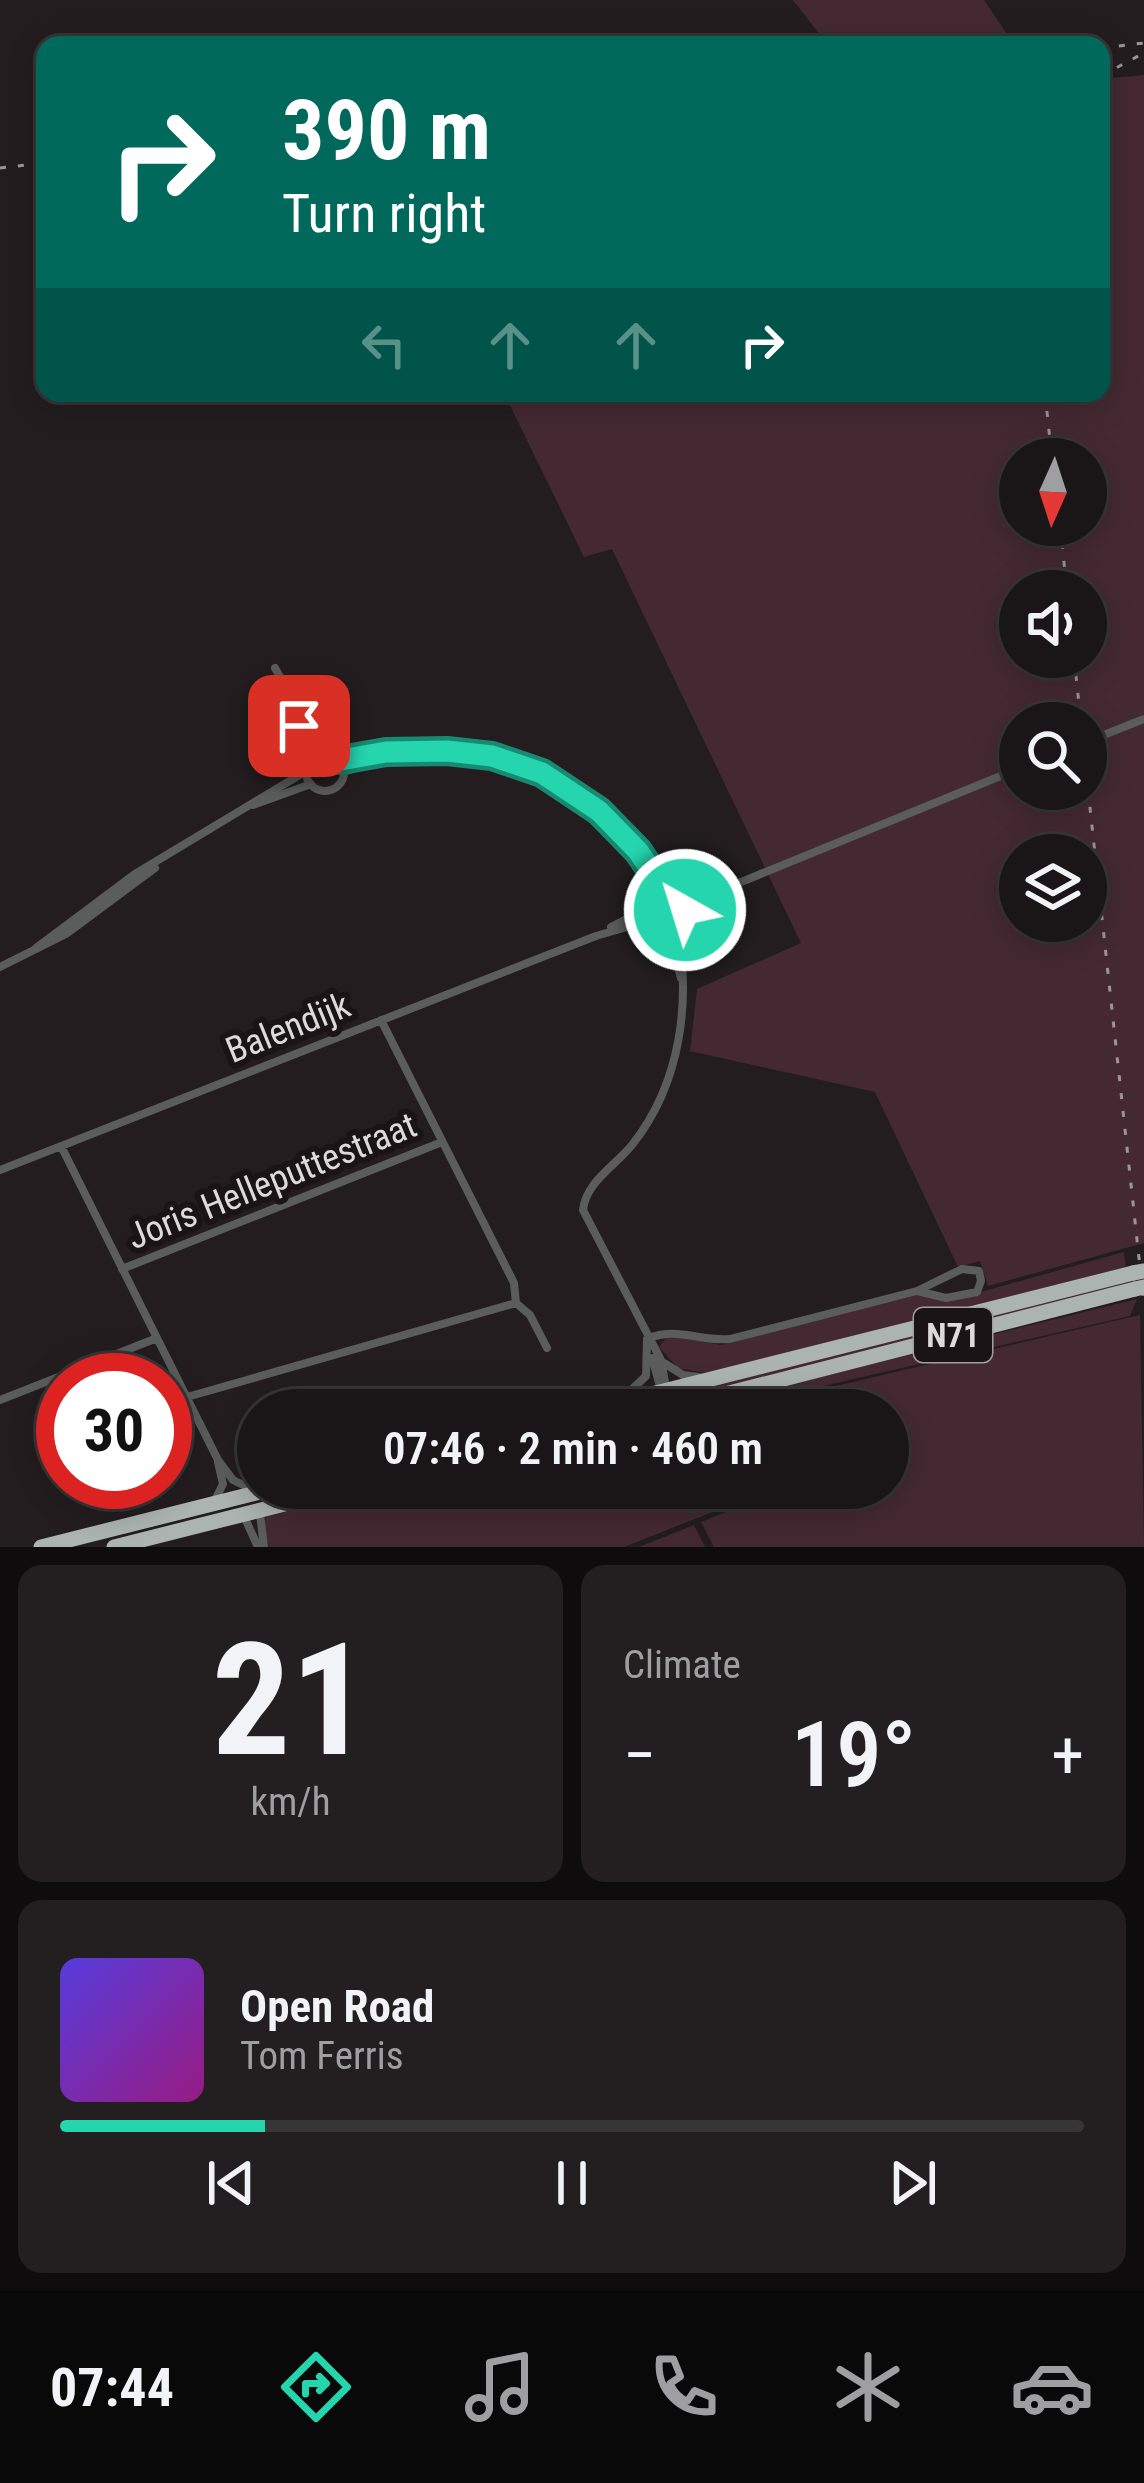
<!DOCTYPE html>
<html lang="en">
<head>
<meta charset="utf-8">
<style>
	:root { --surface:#1a1617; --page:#231f20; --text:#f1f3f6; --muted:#9f9fa1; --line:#383536; --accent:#25d5ae }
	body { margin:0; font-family:"Roboto Condensed",sans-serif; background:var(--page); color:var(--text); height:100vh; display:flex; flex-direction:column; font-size:45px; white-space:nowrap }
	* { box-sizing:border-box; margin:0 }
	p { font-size:39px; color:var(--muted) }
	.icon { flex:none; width:66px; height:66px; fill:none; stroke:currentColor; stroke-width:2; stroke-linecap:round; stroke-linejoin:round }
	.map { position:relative; height:1547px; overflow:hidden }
	.details { display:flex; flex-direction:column; gap:18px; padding:18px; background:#0e0c0d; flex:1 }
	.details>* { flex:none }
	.banner { position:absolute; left:36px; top:36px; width:1074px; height:366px; border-radius:24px; box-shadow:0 6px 30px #0003,0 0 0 3px var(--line); background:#00695c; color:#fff; overflow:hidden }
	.needle { width:78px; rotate:183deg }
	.controls { position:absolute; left:999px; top:438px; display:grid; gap:24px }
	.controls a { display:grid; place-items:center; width:108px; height:108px; border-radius:50%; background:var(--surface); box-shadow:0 6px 30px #0003,0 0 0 3px var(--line); font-size:60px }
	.speed { position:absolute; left:36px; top:1353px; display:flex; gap:24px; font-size:60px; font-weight:700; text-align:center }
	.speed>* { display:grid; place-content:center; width:156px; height:156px; border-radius:50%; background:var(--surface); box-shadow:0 6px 30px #0003,0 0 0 3px var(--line); line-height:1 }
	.speed .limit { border:18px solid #d22; background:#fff; color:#111 }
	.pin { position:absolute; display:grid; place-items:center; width:102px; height:102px; color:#fff; margin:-51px; border-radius:24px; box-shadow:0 6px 18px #0006 }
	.me { position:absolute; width:132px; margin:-66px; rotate:321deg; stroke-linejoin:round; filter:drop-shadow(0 0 9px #0008) }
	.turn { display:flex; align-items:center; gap:42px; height:252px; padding:0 48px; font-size:54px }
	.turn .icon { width:156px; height:156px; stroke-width:2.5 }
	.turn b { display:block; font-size:84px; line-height:102px }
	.lanes { display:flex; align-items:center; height:114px; padding:0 48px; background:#0003; justify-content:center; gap:60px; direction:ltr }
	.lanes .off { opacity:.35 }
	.big { font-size:90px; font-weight:600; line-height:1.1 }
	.details .widget { flex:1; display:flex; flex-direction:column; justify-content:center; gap:18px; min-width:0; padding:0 42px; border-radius:24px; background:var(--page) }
	.details .dial { align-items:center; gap:0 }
	.dial b { font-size:156px; line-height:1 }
	.song { display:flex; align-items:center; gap:36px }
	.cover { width:144px; height:144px; border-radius:18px; background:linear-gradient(135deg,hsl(250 70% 55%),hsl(310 70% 35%)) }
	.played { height:12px; border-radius:6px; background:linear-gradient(90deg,var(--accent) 20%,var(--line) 20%) }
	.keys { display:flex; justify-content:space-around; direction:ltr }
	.heat { display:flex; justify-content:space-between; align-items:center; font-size:66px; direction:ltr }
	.details .tiles { flex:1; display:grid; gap:18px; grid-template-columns:1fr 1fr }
	.widget:last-child { grid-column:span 2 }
	.trip { position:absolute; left:237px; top:1389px; width:672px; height:120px; border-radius:60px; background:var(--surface); box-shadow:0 6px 30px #0003,0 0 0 3px var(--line); font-weight:600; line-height:120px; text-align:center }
	.menu { display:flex; height:192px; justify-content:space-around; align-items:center; background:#0a0909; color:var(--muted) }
	.menu .icon { width:84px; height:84px }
	.menu .on { color:var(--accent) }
	.menu b { font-size:54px; color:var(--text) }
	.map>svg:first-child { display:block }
	.green { fill:#442932; fill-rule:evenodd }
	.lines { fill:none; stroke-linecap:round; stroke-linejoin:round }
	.street { stroke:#5a5d5c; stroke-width:8 }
	.highway { stroke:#acb4b1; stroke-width:15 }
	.rail { stroke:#9a9697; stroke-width:3; stroke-dasharray:6 12; stroke-linecap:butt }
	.highway-bridge { stroke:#acb4b1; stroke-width:15 }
	.route-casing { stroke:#188a71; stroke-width:30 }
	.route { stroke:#25d5ae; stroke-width:21 }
	.labels { text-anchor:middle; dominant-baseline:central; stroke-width:12; stroke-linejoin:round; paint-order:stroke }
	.shield { fill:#1a1416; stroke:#a39fa0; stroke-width:3 }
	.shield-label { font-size:33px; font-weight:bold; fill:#dedadb }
	.street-label { font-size:36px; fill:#dedadb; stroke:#1a1416 }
</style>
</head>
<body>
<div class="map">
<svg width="1144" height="1547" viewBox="0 0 1144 1547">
	<rect width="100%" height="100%" fill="#231d1f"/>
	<path class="green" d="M 793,0 L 984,0 L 1009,37 L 962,45 L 828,45 Z
		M 1144,75 L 1144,1243 L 988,1286 L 980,1261 L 958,1267 L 875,1092 L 690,1051 L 697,989 L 801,943 L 612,549 L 584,557 L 504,393 L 1101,393 L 1101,79 ZM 1020,459 L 1086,459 L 1086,525 L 1020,525 ZM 1020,591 L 1086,591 L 1086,657 L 1020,657 ZM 1020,723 L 1086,723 L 1086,789 L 1020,789 ZM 1020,855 L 1086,855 L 1086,921 L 1020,921 Z
		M 1124,1252 L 1126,1267 L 705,1373 L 678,1368 L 659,1347 L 668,1335 L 721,1345 L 917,1295 L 945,1302 Z
		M 1144,1275 L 1144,1282 L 716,1389 L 715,1382 Z
		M 1137,1299 L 1130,1316 L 718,1410 L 686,1410 Z
		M 1140,1315 L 1144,1547 L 714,1547 L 701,1522 L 751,1502 L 754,1488 L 888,1488 L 888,1410 L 732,1410 Z
		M 380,1488 L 749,1488 L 751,1491 L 743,1500 L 624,1547 L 269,1547 L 262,1529 L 266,1517 Z
		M 694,1525 L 705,1547 L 639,1547 Z"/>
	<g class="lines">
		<path class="street" d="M 275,668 L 323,753
			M 296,714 L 311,758
			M 1086,742 L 1144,719
			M306 772a19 19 0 1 1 38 0a19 19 0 1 1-38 0Z
			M 341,760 C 480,734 586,765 664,889
			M 344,772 L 394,755
			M 253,805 L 311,784
			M 629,845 L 654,893
			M647 908a19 19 0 1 1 38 0a19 19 0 1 1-38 0Z
			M 682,897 L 725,881
			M 685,905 L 1020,768
			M 611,927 L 646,909
			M 666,927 L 681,978
			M 36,948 L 135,874 L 306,771
			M 686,963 L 710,909 L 734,885
			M 0,967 L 66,934 L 155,868
			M 381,1020 L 514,1283 L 516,1303 L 530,1315 L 547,1348
			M 61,1146 L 218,1460 L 233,1480 L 255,1491
			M 0,1170 L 596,936 L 651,920
			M 122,1269 L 442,1142
			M 647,1339 C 678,1326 699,1342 730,1339 L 917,1291 L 962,1269 L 979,1271 L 981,1281 L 977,1292 L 946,1298 L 917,1291
			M 652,1358 L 661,1390
			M 664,1363 L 683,1375 L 699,1377
			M 667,1393 L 661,1360 L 583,1210 C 586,1182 614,1167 632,1145 C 682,1082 691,1000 677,923
			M 626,1395 L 646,1376 L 647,1341
			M 187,1397 L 516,1303
			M 0,1400 L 157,1338
			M 216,1498 L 223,1484 L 218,1462
			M 243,1514 L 258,1547
			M 260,1514 L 264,1547"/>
		<path class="highway" d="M 588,1410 L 1133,1273
			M 640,1410 L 669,1403
			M 663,1410 L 1135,1289
			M 41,1547 L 276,1488
			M 114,1547 L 348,1488"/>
		<path class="rail" d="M 1101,48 L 1144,43
			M 1101,76 L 1144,53
			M 0,168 L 45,163
			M 1045,393 L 1052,459
			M 1060,525 L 1067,591
			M 1074,657 L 1081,723
			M 1086,771 L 1144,1304"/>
		<path class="highway-bridge" d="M 1133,1273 L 1144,1271
			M 1135,1289 L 1144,1287"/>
	</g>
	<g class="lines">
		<g class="route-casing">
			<path id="route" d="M 299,726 L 294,707 L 323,753 L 341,760 L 386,752 L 447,751 L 492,756 L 542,773 L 599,811 L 638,851 L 664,889 L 682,897 L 685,910"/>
		</g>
		<use href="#route" class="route"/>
	</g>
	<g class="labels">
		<rect class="shield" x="914" y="1308" width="78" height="54" rx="9"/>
		<g class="shield-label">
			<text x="953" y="1335">N71</text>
		</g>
		<g class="street-label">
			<text transform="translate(288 1028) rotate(-22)">Balendijk</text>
			<text transform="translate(272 1181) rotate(-22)">Joris Helleputtestraat</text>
		</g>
	</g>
</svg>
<div class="controls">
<a><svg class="needle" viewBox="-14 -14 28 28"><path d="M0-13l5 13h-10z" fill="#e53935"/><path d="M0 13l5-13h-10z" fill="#9f9fa1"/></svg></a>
<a><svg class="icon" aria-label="sound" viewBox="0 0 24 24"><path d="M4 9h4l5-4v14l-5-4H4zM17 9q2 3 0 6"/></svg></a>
<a><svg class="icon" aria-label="search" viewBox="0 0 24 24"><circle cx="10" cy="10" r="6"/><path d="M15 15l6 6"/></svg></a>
<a><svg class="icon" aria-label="layers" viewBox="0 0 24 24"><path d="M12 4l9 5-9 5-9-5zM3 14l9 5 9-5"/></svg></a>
</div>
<div class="speed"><div class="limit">30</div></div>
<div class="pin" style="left:299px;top:726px;background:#d93025"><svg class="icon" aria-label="arrive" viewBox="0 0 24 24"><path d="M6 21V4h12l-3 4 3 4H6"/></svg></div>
<svg class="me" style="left:685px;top:910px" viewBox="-20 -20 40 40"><circle r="17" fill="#25d5ae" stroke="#fff" stroke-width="3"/><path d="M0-11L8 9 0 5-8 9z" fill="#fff"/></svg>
<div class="trip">07:46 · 2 min · 460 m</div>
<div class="banner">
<div class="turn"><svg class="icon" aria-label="right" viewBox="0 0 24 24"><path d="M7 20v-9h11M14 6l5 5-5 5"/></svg><div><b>390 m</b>Turn right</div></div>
<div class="lanes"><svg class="icon off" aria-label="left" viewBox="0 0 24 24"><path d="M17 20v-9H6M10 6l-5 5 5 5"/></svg><svg class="icon off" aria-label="ahead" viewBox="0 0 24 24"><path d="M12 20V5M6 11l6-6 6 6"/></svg><svg class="icon off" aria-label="ahead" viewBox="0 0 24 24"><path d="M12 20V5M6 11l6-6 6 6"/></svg><svg class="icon" aria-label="right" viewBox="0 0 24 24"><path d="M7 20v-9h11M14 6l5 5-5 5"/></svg></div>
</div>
</div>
<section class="details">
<div class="tiles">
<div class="widget dial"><b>21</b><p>km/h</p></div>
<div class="widget"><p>Climate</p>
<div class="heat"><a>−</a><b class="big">19°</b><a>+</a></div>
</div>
<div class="widget">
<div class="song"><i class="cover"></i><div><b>Open Road</b><p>Tom Ferris</p></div></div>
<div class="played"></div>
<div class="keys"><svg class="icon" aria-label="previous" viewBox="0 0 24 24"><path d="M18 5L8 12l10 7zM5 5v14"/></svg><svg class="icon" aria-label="pause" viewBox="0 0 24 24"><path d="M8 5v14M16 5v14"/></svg><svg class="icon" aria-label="next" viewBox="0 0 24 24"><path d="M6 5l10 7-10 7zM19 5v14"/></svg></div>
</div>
</div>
</section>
<nav class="menu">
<b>07:44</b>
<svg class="icon on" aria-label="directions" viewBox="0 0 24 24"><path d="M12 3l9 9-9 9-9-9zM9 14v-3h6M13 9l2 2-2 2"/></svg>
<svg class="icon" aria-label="music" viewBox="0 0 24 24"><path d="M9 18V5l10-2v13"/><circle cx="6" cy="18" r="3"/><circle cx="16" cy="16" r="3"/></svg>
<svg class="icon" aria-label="phone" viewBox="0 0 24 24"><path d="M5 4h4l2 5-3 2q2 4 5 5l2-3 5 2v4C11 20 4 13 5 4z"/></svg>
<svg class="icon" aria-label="climate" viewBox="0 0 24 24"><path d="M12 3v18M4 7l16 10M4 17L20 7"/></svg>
<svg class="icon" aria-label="car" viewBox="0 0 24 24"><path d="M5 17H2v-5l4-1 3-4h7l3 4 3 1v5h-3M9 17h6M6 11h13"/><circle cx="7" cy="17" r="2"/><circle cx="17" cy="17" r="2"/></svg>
</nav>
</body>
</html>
